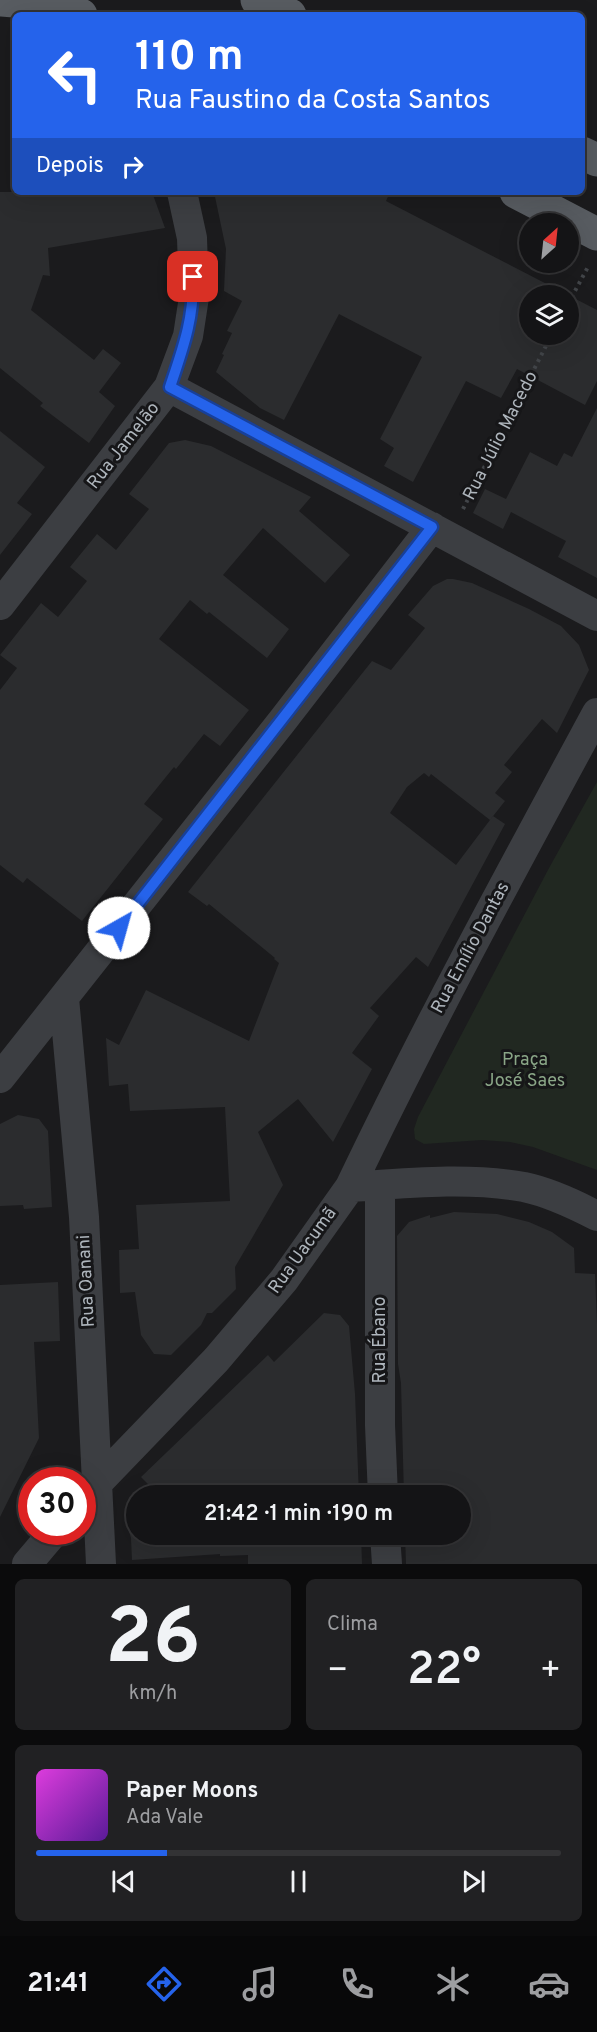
<!DOCTYPE html>
<html lang="pt">
<head>
<meta charset="utf-8">
<style>
	:root { --surface:#141416; --page:#212123; --text:#f1f3f6; --muted:#9d9ea1; --line:#333335; --accent:#2563eb }
	body { margin:0; font-family:Overpass,sans-serif; background:var(--page); color:var(--text); height:100vh; display:flex; flex-direction:column; font-size:22px; white-space:nowrap }
	* { box-sizing:border-box; margin:0 }
	p { font-size:20px; color:var(--muted) }
	.icon { flex:none; width:33px; height:33px; fill:none; stroke:currentColor; stroke-width:2; stroke-linecap:round; stroke-linejoin:round }
	.map { position:relative; height:1564px; overflow:hidden }
	.sheet { display:flex; flex-direction:column; gap:15px; padding:15px; background:#0b0b0c; flex:1 }
	.sheet>* { flex:none }
	.top-card { position:absolute; left:12px; top:12px; width:573px; height:183px; border-radius:9px; box-shadow:0 6px 24px #0002,0 0 0 2px var(--line); background:#2563eb; color:#fff; overflow:hidden }
	.needle { width:39px; rotate:27deg }
	.buttons { position:absolute; left:519px; top:213px; display:grid; gap:12px }
	.buttons a { display:grid; place-items:center; width:60px; height:60px; border-radius:50%; background:var(--surface); box-shadow:0 6px 24px #0002,0 0 0 2px var(--line); font-size:30px }
	.speed { position:absolute; left:18px; top:1467px; display:flex; gap:12px; font-size:30px; font-weight:700; text-align:center }
	.speed>* { display:grid; place-content:center; width:78px; height:78px; border-radius:50%; background:var(--surface); box-shadow:0 6px 24px #0002,0 0 0 2px var(--line); line-height:1 }
	.speed .limit { border:9px solid #d22; background:#fff; color:#111 }
	.pin { position:absolute; display:grid; place-items:center; width:51px; height:51px; color:#fff; margin:-26px; border-radius:12px; box-shadow:0 3px 9px #0006 }
	.me { position:absolute; width:66px; margin:-33px; rotate:38deg; stroke-linejoin:round; filter:drop-shadow(0 0 4px #0008) }
	.turn { display:flex; align-items:center; gap:21px; height:126px; padding:0 24px; font-size:27px }
	.turn .icon { width:78px; height:78px; stroke-width:2.5 }
	.turn b { display:block; font-size:42px; line-height:51px }
	.then { display:flex; align-items:center; height:57px; padding:0 24px; background:#0003; gap:12px; font-size:22px }
	.big { font-size:45px; font-weight:600; line-height:1.1 }
	.sheet .widget { flex:1; display:flex; flex-direction:column; justify-content:center; gap:9px; min-width:0; padding:0 21px; border-radius:9px; background:var(--page) }
	.sheet .dial { align-items:center; gap:0 }
	.dial b { font-size:78px; line-height:1 }
	.song { display:flex; align-items:center; gap:18px }
	.cover { width:72px; height:72px; border-radius:9px; background:linear-gradient(135deg,hsl(300 70% 55%),hsl(270 70% 35%)) }
	.played { height:6px; border-radius:3px; background:linear-gradient(90deg,var(--accent) 25%,var(--line) 25%) }
	.keys { display:flex; justify-content:space-around; direction:ltr }
	.heat { display:flex; justify-content:space-between; align-items:center; font-size:33px; direction:ltr }
	.sheet .tiles { flex:1; display:grid; gap:15px; grid-template-columns:1fr 1fr }
	.widget:last-child { grid-column:span 2 }
	.trip { position:absolute; left:126px; top:1485px; width:345px; height:60px; border-radius:30px; background:var(--surface); box-shadow:0 6px 24px #0002,0 0 0 2px var(--line); font-weight:600; line-height:60px; text-align:center }
	.tab-bar { display:flex; height:96px; justify-content:space-around; align-items:center; background:#080809; color:var(--muted) }
	.tab-bar .icon { width:42px; height:42px }
	.tab-bar .current { color:var(--accent) }
	.tab-bar b { font-size:27px; color:var(--text) }
	.map>svg:first-child { display:block }
	.green { fill:#212821 }
	.building { fill:#2b2c2e; fill-rule:evenodd }
	.lines { fill:none; stroke-linecap:round; stroke-linejoin:round }
	.path { stroke:#424549; stroke-width:4; stroke-dasharray:3 4.5; stroke-linecap:butt }
	.minor { stroke:#3c3e42; stroke-width:30 }
	.primary { stroke:#585c61; stroke-width:33 }
	.route-casing { stroke:#184099; stroke-width:15 }
	.route { stroke:#2563eb; stroke-width:10 }
	.labels { text-anchor:middle; dominant-baseline:central; stroke-width:6; stroke-linejoin:round; paint-order:stroke }
	.street-label { font-size:18px; fill:#aeb5bc; stroke:#161618 }
	.park-label { font-size:18px; fill:#8aa687; stroke:#161618 }
</style>
</head>
<body>
<div class="map">
<svg width="597" height="1564" viewBox="0 0 597 1564">
	<rect width="100%" height="100%" fill="#1b1b1d"/>
	<path class="green" d="M 597,782 L 597,1170 L 533,1147 L 510,1142 L 482,1140 L 424,1144 L 415,1139 L 414,1129 L 418,1117 L 549,868 Z"/>
	<path class="building" d="M 0,192 L 152,192 L 165,228 L 48,248 L 50,276 L 43,275 L 31,310 L 94,360 L 103,349 L 121,363 L 99,392 L 115,406 L 89,443 L 40,406 L 43,403 L 0,368 Z
		M 214,192 L 390,192 L 386,201 L 597,310 L 597,381 L 585,405 L 517,369 L 501,398 L 466,381 L 413,482 L 384,466 L 394,448 L 380,439 L 422,357 L 339,314 L 284,420 L 260,408 L 216,372 L 224,355 L 222,354 L 232,333 L 227,331 L 242,301 L 224,291 L 226,249 ZM 530,296 L 568,296 L 568,334 L 530,334 Z
		M 597,408 L 597,578 L 558,557 L 566,541 L 545,530 L 511,512 L 503,529 L 473,513 L 485,489 L 506,499 L 530,452 L 557,466 L 564,453 L 572,457 Z
		M 0,431 L 45,467 L 17,503 L 32,514 L 0,555 Z
		M 185,440 L 211,446 L 311,497 L 299,511 L 350,555 L 325,583 L 263,528 L 223,575 L 289,629 L 267,658 L 209,612 L 207,614 L 190,600 L 159,639 L 249,710 L 220,746 L 204,734 L 176,769 L 174,767 L 144,804 L 163,819 L 82,921 L 27,878 L 23,883 L 0,865 L 0,690 L 17,668 L 0,655 L 41,603 L 58,617 L 87,581 L 70,567 L 97,534 L 116,550 L 149,509 L 129,494 L 169,443 Z
		M 447,579 L 453,579 L 472,583 L 529,609 L 561,626 L 579,645 L 589,670 L 557,733 L 542,719 L 504,765 L 512,772 L 495,793 L 505,801 L 490,820 L 431,774 L 429,777 L 424,773 L 407,787 L 390,813 L 456,865 L 493,816 L 505,824 L 428,967 L 416,957 L 370,1008 L 379,1016 L 352,1053 L 372,1069 L 333,1142 L 298,1099 L 258,1132 L 283,1185 L 235,1267 L 236,1289 L 212,1313 L 207,1313 L 201,1325 L 171,1355 L 154,1354 L 141,1335 L 135,1292 L 120,1293 L 119,1250 L 139,1249 L 136,1205 L 230,1201 L 225,1107 L 130,1111 L 128,1084 L 109,1086 L 106,1038 L 119,1045 L 146,990 L 249,1041 L 279,963 L 274,959 L 275,958 L 209,904 L 207,906 L 188,892 L 372,661 L 391,670 L 425,628 L 408,615 L 433,586 Z
		M 18,1115 L 39,1119 L 48,1131 L 52,1207 L 24,1209 L 23,1205 L 0,1206 L 0,1124 Z
		M 454,1212 L 497,1214 L 529,1222 L 552,1232 L 574,1248 L 575,1273 L 595,1274 L 597,1324 L 597,1564 L 406,1564 L 405,1534 L 460,1534 L 460,1496 L 404,1496 L 401,1383 L 398,1364 L 397,1236 L 409,1222 L 430,1215 L 430,1218 Z
		M 58,1282 L 60,1341 L 34,1342 L 39,1438 L 0,1517 L 0,1285 Z
		M 324,1313 L 340,1315 L 349,1326 L 355,1394 L 359,1496 L 152,1496 L 156,1492 L 141,1477 L 268,1355 L 274,1362 Z
		M 136,1508 L 136,1534 L 361,1534 L 362,1564 L 248,1564 L 248,1555 L 220,1556 L 220,1554 L 132,1560 L 131,1538 L 125,1518 Z"/>
	<g class="lines">
		<path class="path" d="M 568,304 L 589,265
			M 463,509 L 552,334"/>
		<path class="minor" d="M 169,387 L 597,616
			M 0,605 L 169,387 L 188,336 L 194,297 L 192,238 L 182,192
			M 64,998 L 84,1217 L 101,1564
			M 0,1078 L 283,720 L 432,527
			M 380,1185 L 380,1425 L 383,1496
			M 350,1187 C 427,1026 512,870 597,713
			M 82,1499 L 216,1360 L 284,1280 L 350,1187 C 408,1183 468,1177 524,1187 C 548,1192 576,1205 597,1216
			M 385,1534 L 387,1564
			M 27,1564 L 54,1532"/>
		<path class="primary" d="M 2,0 L 51,4 L 81,15
			M 257,0 L 290,15
			M 582,153 L 597,160
			M 516,192 L 597,234"/>
	</g>
	<g class="lines">
		<g class="route-casing">
			<path id="route" d="M 119,928 L 432,527 L 170,387 C 183,348 194,319 193,277"/>
		</g>
		<use href="#route" class="route"/>
	</g>
	<g class="labels">
		<g class="street-label">
			<text transform="translate(501 436) rotate(-63)">Rua Júlio Macedo</text>
			<text transform="translate(124 446) rotate(-52)">Rua Jamelão</text>
			<text transform="translate(471 948) rotate(-62)">Rua Emílio Dantas</text>
			<text transform="translate(303 1251) rotate(-54)">Rua Uacumã</text>
			<text transform="translate(87 1281) rotate(-93)">Rua Oanani</text>
			<text transform="translate(380 1340) rotate(-90)">Rua Ébano</text>
		</g>
		<g class="park-label">
			<text x="525" y="1060">Praça<tspan x="525" dy="21">José Saes</tspan></text>
		</g>
	</g>
</svg>
<div class="buttons">
<a><svg class="needle" viewBox="-14 -14 28 28"><path d="M0-13l5 13h-10z" fill="#e53935"/><path d="M0 13l5-13h-10z" fill="#9d9ea1"/></svg></a>
<a><svg class="icon" aria-label="layers" viewBox="0 0 24 24"><path d="M12 4l9 5-9 5-9-5zM3 14l9 5 9-5"/></svg></a>
</div>
<div class="speed"><div class="limit">30</div></div>
<div class="pin" style="left:193px;top:277px;background:#d93025"><svg class="icon" aria-label="arrive" viewBox="0 0 24 24"><path d="M6 21V4h12l-3 4 3 4H6"/></svg></div>
<svg class="me" style="left:119px;top:928px" viewBox="-20 -20 40 40"><circle r="19" fill="#fff"/><path d="M0-13L10 11 0 6-10 11z" fill="#2563eb"/></svg>
<div class="trip">21:42 · 1 min · 190 m</div>
<div class="top-card">
<div class="turn"><svg class="icon" aria-label="left" viewBox="0 0 24 24"><path d="M17 20v-9H6M10 6l-5 5 5 5"/></svg><div><b>110 m</b>Rua Faustino da Costa Santos</div></div>
<div class="then">Depois<svg class="icon" aria-label="right" viewBox="0 0 24 24"><path d="M7 20v-9h11M14 6l5 5-5 5"/></svg></div>
</div>
</div>
<section class="sheet">
<div class="tiles">
<div class="widget dial"><b>26</b><p>km/h</p></div>
<div class="widget"><p>Clima</p>
<div class="heat"><a>−</a><b class="big">22°</b><a>+</a></div>
</div>
<div class="widget">
<div class="song"><i class="cover"></i><div><b>Paper Moons</b><p>Ada Vale</p></div></div>
<div class="played"></div>
<div class="keys"><svg class="icon" aria-label="previous" viewBox="0 0 24 24"><path d="M18 5L8 12l10 7zM5 5v14"/></svg><svg class="icon" aria-label="pause" viewBox="0 0 24 24"><path d="M8 5v14M16 5v14"/></svg><svg class="icon" aria-label="next" viewBox="0 0 24 24"><path d="M6 5l10 7-10 7zM19 5v14"/></svg></div>
</div>
</div>
</section>
<nav class="tab-bar">
<b>21:41</b>
<svg class="icon current" aria-label="directions" viewBox="0 0 24 24"><path d="M12 3l9 9-9 9-9-9zM9 14v-3h6M13 9l2 2-2 2"/></svg>
<svg class="icon" aria-label="music" viewBox="0 0 24 24"><path d="M9 18V5l10-2v13"/><circle cx="6" cy="18" r="3"/><circle cx="16" cy="16" r="3"/></svg>
<svg class="icon" aria-label="phone" viewBox="0 0 24 24"><path d="M5 4h4l2 5-3 2q2 4 5 5l2-3 5 2v4C11 20 4 13 5 4z"/></svg>
<svg class="icon" aria-label="climate" viewBox="0 0 24 24"><path d="M12 3v18M4 7l16 10M4 17L20 7"/></svg>
<svg class="icon" aria-label="car" viewBox="0 0 24 24"><path d="M5 17H2v-5l4-1 3-4h7l3 4 3 1v5h-3M9 17h6M6 11h13"/><circle cx="7" cy="17" r="2"/><circle cx="17" cy="17" r="2"/></svg>
</nav>
</body>
</html>
